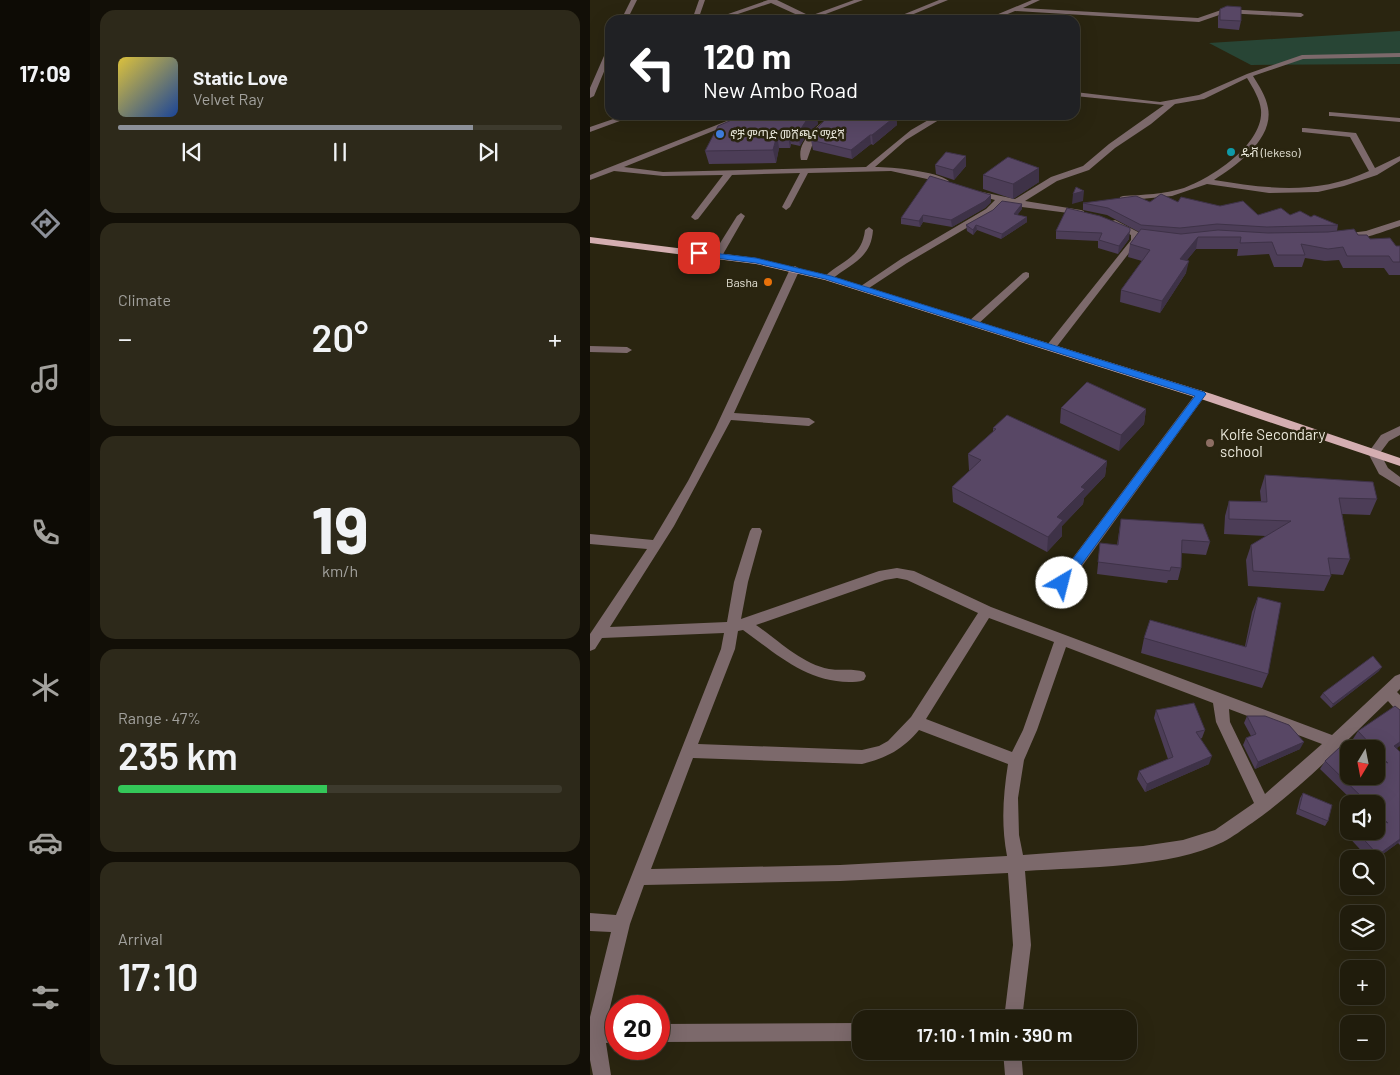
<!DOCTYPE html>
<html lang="en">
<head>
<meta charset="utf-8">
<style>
	:root { --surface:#201c0c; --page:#2d291a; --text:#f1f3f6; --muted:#a2a19d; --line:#3d3a2d; --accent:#8c9099 }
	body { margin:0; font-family:Barlow,"Noto Sans Ethiopic",sans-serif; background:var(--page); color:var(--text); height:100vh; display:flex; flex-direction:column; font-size:19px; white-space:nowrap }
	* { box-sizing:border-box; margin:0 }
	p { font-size:16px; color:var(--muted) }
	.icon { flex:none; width:28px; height:28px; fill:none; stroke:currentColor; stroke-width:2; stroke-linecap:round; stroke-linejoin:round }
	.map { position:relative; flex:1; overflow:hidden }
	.sheet { display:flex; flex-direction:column; gap:10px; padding:10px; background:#120f07; width:500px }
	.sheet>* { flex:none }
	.top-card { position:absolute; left:15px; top:15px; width:475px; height:105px; border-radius:15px; box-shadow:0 5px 20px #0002,0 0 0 1px var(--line); background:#202124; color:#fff; overflow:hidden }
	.needle { width:32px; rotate:190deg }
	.buttons { position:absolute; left:750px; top:740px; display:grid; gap:10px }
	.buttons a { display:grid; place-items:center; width:45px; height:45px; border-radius:10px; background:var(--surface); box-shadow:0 5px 20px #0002,0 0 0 1px var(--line); font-size:25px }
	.speed { position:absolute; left:15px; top:995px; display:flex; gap:10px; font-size:25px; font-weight:700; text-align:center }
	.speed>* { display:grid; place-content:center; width:65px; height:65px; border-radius:50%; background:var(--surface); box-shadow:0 5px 20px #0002,0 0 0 1px var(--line); line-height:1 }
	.speed .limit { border:8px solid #d22; background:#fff; color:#111 }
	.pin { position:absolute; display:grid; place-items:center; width:42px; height:42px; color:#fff; margin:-21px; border-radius:10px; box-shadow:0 2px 8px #0006 }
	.me { position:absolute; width:55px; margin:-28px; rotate:37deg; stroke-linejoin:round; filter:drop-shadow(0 0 4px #0008) }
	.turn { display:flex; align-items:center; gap:18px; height:105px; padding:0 15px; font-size:22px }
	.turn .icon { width:65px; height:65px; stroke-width:2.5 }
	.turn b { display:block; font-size:35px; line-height:42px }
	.big { font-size:38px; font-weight:600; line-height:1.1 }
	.sheet .tile { flex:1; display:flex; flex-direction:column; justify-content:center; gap:8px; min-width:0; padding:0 18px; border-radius:15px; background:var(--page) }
	.sheet .dial { align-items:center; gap:0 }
	.dial b { font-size:65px; line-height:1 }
	.song { display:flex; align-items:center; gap:15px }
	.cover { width:60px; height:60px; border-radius:8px; background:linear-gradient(135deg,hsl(50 70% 55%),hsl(220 70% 35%)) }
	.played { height:5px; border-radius:2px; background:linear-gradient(90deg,var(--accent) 80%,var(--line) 80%) }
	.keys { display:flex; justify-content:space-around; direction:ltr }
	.heat { display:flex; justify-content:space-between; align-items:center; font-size:28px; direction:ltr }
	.charge { height:8px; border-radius:4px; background:linear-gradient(90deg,#34c759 47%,var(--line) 0) }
	.trip { position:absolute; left:262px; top:1010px; width:285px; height:50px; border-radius:15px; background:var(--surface); box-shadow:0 5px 20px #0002,0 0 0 1px var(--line); font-weight:600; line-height:50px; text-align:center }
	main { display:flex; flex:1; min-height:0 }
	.dock { display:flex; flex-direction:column; width:90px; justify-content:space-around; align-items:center; background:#0d0b05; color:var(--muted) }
	.dock .icon { width:35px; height:35px }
	.dock .selected { color:var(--accent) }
	.dock b { font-size:22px; color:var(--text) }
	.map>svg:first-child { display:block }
	.green { fill:#284535 }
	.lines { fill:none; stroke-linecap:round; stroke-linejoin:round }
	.minor { fill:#7c696b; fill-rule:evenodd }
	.major { fill:#d4aeb1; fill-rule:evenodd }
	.wall { fill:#4c3d57 }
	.shaded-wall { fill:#3e3247 }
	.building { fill:#584765; stroke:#3e3247 }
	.route { fill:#1a73e8; stroke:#114b97 }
	.shop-dot { fill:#3f7fe0; stroke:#2a2510; stroke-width:2 }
	.culture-dot { fill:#0f9aa8; stroke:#2a2510; stroke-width:2 }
	.food-dot { fill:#e8710a; stroke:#2a2510; stroke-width:2 }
	.education-dot { fill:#8d6e63; stroke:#2a2510; stroke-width:2 }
	.labels { text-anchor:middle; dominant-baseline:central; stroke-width:5; stroke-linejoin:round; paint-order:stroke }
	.far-poi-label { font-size:12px; fill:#e8e6d9; stroke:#2a2510; text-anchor:start }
	.poi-label { font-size:15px; fill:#e8e6d9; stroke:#2a2510; text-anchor:start }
</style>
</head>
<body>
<main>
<nav class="dock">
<b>17:09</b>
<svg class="icon selected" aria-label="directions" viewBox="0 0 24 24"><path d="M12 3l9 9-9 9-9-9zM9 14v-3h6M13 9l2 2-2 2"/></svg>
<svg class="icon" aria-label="music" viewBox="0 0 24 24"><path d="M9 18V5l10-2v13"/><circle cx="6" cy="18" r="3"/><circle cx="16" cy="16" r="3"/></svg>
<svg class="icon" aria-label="phone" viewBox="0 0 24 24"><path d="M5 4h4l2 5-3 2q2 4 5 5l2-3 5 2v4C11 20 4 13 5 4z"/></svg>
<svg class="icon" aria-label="climate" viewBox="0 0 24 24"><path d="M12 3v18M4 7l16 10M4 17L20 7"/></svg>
<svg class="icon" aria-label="car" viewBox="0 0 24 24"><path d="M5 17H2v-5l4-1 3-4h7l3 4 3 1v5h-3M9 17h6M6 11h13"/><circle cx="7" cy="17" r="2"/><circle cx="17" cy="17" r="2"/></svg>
<svg class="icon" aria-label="filters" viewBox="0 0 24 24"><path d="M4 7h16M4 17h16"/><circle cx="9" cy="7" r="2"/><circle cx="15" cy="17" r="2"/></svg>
</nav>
<section class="sheet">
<div class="tile">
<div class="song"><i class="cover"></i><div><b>Static Love</b><p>Velvet Ray</p></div></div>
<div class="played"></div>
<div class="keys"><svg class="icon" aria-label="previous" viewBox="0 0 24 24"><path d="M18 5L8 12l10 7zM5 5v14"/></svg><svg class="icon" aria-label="pause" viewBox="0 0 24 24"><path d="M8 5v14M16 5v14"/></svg><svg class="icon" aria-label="next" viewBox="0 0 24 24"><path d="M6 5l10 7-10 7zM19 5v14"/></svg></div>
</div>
<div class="tile"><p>Climate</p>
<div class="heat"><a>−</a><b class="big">20°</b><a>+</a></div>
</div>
<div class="tile dial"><b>19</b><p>km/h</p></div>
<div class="tile"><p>Range · 47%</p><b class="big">235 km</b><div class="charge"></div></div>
<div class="tile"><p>Arrival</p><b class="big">17:10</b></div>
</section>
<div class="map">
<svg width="810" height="1075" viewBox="0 0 810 1075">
	<rect width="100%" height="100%" fill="#2a2510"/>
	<path class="green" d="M 810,31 L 810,64 L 661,65 L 619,43 Z"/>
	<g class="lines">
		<path class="minor" d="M 41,0 L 47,0 L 37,20 L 31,20 Z
			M 109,0 L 115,0 L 108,20 L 102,20 Z
			M 178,0 L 187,0 L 220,16 L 264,0 L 273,0 L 225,18 L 227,20 L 211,20 L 214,18 L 181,3 L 130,20 L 121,20 Z
			M 349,0 L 358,0 L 309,20 L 300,20 Z
			M 442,0 L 450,0 L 433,8 L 608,18 L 634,9 L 711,13 L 714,15 L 711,17 L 635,13 L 609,22 L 425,11 L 403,20 L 394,20 Z
			M 20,47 L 20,57 L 4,96 L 0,98 L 0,88 L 17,49 Z
			M 810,53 L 810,57 L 713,59 L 663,76 C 669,86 676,96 678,108 C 684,139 646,166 624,180 C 679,189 727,195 779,171 L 760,137 L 712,132 L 712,128 L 715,128 L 766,133 L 785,168 L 810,156 L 810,161 L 787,175 L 754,186 L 728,192 L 679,193 L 617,184 L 582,196 L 530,201 L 530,197 L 533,196 C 553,195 574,194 594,188 C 622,178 674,144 671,110 C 670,99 663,88 657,78 L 614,99 L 585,104 L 561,124 L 525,148 L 499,170 L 467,181 L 435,201 L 491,210 L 494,211 L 494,215 L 425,206 L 413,202 L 402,213 L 317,263 L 276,290 L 273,291 L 268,288 L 311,259 L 396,209 L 405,200 L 383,194 L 383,190 L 425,199 L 461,177 L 493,166 L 519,144 L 574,105 L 485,96 L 485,92 L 570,102 L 609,95 L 657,74 L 712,55 Z
			M 739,112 L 810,118 L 810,122 L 742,116 L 739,116 Z
			M 35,115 L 46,115 L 0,132 L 0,127 Z
			M 152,115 L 163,115 L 34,167 L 73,172 L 276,167 L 321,130 L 347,115 L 357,115 L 316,140 L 285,167 C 302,167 346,171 359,181 L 355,183 L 301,171 L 218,173 L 200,207 L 196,210 L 192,207 L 210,173 L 142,175 L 108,219 L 105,220 L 101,217 L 133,175 L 73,176 L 24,171 L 0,180 L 0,175 Z
			M 241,115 L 249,115 L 224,140 L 217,160 L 211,160 C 206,141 228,126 241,115 Z
			M 151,213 L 155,216 L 132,256 L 127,259 L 124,258 L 122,256 L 147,216 Z
			M 525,220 L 548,232 L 549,240 L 465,349 L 457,349 L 457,345 L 541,240 L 541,235 L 522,225 L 522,221 Z
			M 810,220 L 810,226 C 797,230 759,246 748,237 L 752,234 L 776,231 Z
			M 279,227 L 283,230 C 281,259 261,263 241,280 L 235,280 L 235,276 C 253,260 272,257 275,230 Z
			M 205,266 L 210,269 L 144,413 L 219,418 L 225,422 L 219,426 L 141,420 L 84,526 L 20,627 L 137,622 L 144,582 L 160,531 L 162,528 L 170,528 L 172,531 L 158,582 L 151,619 L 289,571 L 307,568 L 324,571 L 401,607 L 742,735 L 805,676 L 810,674 L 810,689 L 807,692 L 810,695 L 810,711 L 805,709 L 798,701 C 754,743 712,788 662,823 C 653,829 643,837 633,842 C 581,868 494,867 435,871 L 441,945 L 432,1019 L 414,1019 L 423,945 L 418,873 L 250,881 L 54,885 L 40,924 L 16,1024 L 26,1024 L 26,1042 L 16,1043 L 21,1075 L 3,1075 L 0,1060 L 0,1017 L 21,932 L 0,931 L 0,913 L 26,915 L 131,649 L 134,633 L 12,638 L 5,649 L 0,651 L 0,634 L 57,549 L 0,544 L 0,534 L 63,540 L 98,481 L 125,429 L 200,269 ZM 307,578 L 317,580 L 388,613 L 321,717 L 298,741 L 289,746 L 272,750 L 108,744 L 145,649 L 148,631 L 153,630 C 185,653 216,682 259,682 C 264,682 269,682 274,680 L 276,676 L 274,672 C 263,668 251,671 239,669 C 212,664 188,640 166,625 L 295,580 ZM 399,618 L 464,642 L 433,730 L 422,752 L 336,719 ZM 476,647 L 623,703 L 626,722 L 664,803 L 625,830 L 593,840 L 553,846 L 433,855 L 429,835 L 428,798 L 434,760 L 447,730 ZM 639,709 L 732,744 L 675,794 L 640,722 ZM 329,730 L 418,764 C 413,796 411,824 417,856 L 250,865 L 61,869 L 103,758 L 272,764 C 297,758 313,749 329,730 Z
			M 436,272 L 439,273 L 439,277 L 387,325 L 379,325 L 379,321 L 433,273 Z
			M 0,346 L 37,347 L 42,350 L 37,353 L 0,352 Z
			M 611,390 L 616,394 L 615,396 L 477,587 L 472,588 L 467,587 L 465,583 L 467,579 L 607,392 Z
			M 810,426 L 810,435 L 799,441 L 790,453 L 798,468 L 810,477 L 810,487 L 789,474 L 778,453 L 791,435 Z
			M 271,1023 L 271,1041 L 69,1042 L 69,1024 Z
			M 413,1051 L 431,1051 L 433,1075 L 415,1075 Z"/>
		<path class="major" d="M 0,237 L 166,258 L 241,276 L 622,394 L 810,458 L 810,466 L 614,400 L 235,280 L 166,264 L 0,243 Z"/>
	</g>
	<path class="wall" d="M 630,9 L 651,21 L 649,30 L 628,28 L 628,17 Z
		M 153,115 L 226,115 L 228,124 L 218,133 L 210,146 L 201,144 L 200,148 L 189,148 L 186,163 L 119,164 L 115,151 Z
		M 306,116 L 307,125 L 283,145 L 281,144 L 262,159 L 223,150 L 221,140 Z
		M 345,165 L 376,166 L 364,180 L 346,174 Z
		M 393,175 L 449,182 L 423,199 L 393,189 Z
		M 401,195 L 401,202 L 395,208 L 362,227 L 333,222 L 330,227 L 311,224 L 311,218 Z
		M 588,202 L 668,215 L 700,215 L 721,217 L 748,225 L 747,231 L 768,235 L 806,246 L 810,246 L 810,275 L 799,275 L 794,268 L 753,268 L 749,260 L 735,261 L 715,258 L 712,267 L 684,267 L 679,254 L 647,256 L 648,249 L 606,249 L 597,260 L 596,273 L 570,313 L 530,302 L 531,290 L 552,261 L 538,257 L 540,244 L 549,232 L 517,215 L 493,210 L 493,203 Z
		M 477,208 L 539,239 L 528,254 L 508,248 L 508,241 L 466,239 L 466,231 Z
		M 432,209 L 427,215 L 437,217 L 437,222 L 411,239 L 387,230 L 383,235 L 377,231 L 376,225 Z
		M 471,408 L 556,409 L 554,424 L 529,451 L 470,423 Z
		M 403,428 L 517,461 L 515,476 L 494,498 L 493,504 L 472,526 L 472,536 L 457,552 L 363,502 L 362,487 L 380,470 L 379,470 L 378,454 L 403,432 Z
		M 675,475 L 787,499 L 780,515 L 752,514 L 760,559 L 753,575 L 740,574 L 741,576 L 734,591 L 658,586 L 656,560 L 661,545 L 676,536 L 634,534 L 635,516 L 639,501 L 671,501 L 670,491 Z
		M 531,519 L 620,542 L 616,555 L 591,553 L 591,568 L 588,580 L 578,580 L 577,583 L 507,574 L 510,543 L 527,545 Z
		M 668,597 L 678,674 L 672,688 L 551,653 L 554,638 L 655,646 L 662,612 Z
		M 789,671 L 741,708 L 730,697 L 733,693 Z
		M 566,710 L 615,730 L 612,738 L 610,739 L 619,764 L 555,792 L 547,779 L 549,771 L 578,759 L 564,718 Z
		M 657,716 L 710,749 L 665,769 L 653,745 L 656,738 L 661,736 L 654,723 Z
		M 768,731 L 807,748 L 810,752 L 810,845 L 808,843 L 786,859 L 779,859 L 754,832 L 759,826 L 759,831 L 786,831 L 786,804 L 766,804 L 730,769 L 735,761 L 786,776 L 786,749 L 772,749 L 763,739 Z
		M 713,793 L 738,821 L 735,826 L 706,814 L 710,798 Z"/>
	<path class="shaded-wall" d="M 222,115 L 226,115 L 228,124 L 218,133 L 210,146 L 208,133 L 216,121 Z
		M 306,116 L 307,125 L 283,145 L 282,135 Z
		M 199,131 L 201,144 L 200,148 L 198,135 Z
		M 187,135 L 189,148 L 186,163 L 183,150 Z
		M 280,135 L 281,144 L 262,159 L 261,150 Z
		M 376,156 L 376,166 L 364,180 L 363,170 Z
		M 449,168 L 449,182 L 423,199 L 423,184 Z
		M 494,191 L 493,201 L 482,204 L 483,194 Z
		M 401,195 L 401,202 L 395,208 L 362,227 L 361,220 Z
		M 432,204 L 432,209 L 424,219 L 424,214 Z
		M 333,215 L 333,222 L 330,227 L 329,221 Z
		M 437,217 L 437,222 L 411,239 L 412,234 Z
		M 386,225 L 387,230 L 383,235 L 383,230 Z
		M 540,231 L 539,239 L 528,254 L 529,246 Z
		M 608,237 L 606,249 L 588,271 L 590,259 Z
		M 599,261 L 596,273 L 570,313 L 572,301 Z
		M 556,409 L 554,424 L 529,451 L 531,435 Z
		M 517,461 L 515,476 L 494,498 L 493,504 L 472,526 L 472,536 L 457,552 L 458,537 L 467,517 L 491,487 Z
		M 792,667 L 789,671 L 741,708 L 743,704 Z
		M 714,742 L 710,749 L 665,769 L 668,762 Z
		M 810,742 L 810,746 L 799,754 L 804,746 Z
		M 622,756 L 619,764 L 555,792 L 557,784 Z
		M 810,839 L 810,841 L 808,843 L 786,859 L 785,859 L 788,855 Z"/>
	<path class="building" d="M 637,6 L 651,7 L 651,21 L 630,20 L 630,9 Z
		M 153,115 L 222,115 L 216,121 L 208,133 L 199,131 L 198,135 L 187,135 L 183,150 L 115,151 L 128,126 Z
		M 240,115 L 303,115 L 306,116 L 282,135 L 280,135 L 261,150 L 221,140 L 224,131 Z
		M 356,152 L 376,156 L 363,170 L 345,165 Z
		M 418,157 L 449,168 L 423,184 L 393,175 Z
		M 340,176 L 401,195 L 395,201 L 361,220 L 333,215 L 329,221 L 311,218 Z
		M 486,187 L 494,191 L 483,194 Z
		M 571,194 L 588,202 L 591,197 L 630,206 L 653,201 L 668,215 L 691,208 L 700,215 L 710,211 L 721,217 L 724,215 L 748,225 L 677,227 L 627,224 L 590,228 L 551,225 L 518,208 L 493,203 L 546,196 L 560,202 Z
		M 412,201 L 432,204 L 424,214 L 437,217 L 412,234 L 386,225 L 383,230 L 376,225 L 403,210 Z
		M 477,208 L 510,216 L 540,228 L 540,231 L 529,246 L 509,240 L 512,233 L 466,231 Z
		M 551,229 L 591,234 L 628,230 L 678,233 L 738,232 L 764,229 L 768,235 L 777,235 L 780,239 L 800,238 L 806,246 L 810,246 L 810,262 L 803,262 L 799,256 L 757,256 L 753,247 L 738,249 L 711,244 L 715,255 L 687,255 L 682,242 L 650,243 L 651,237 L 608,237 L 590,259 L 599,261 L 572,301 L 531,290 L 560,250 L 540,244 Z
		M 497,382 L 556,409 L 531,435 L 471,408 Z
		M 417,415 L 517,461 L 491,487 L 495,489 L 467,517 L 473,520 L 458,537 L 362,487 L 391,460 L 378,454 L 406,429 L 403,428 Z
		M 675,475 L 783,482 L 787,499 L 749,498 L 760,559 L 738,558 L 741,576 L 663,571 L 661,545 L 701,521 L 639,519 L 639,501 L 677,502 Z
		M 531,519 L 613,524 L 620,542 L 592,540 L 591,568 L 581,567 L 580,571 L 508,562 L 510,543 L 528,545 Z
		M 668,597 L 691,603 L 678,674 L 554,638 L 560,620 L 656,647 Z
		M 783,656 L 792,667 L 743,704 L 733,693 Z
		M 604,703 L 615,730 L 606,732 L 622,756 L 557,784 L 549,771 L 583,757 L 566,710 Z
		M 805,706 L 810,710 L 810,742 L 804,746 L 810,752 L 810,839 L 788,855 L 766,831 L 786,831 L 786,818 L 798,823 L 786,811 L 786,804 L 779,804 L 735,761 L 750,747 L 759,750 L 759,776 L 786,776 L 786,759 L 798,763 L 786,751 L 786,749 L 785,749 L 768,731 Z
		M 657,716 L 675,716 L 699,725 L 714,742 L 668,762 L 656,738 L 666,734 Z
		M 713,793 L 742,805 L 738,821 L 709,809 Z"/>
	<path class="route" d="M 106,251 L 166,258 L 241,276 L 614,392 L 616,394 L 476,586 L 467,586 L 466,583 L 467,580 L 605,396 L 235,279 L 166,263 L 109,256 L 106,255 Z"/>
	<circle class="shop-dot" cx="130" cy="134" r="5"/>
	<circle class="culture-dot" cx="641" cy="152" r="5"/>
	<circle class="food-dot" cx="178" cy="282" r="5"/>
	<circle class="education-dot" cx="620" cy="443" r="5"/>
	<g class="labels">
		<g class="far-poi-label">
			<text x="140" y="134">ኖቻ ምጣድ መሸጫና ማደሻ</text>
			<text x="651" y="152">ዴቭ (lekeso)</text>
			<text x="168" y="282" text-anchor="end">Basha</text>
		</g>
		<g class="poi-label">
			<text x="630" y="434">Kolfe Secondary<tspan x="630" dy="17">school</tspan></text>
		</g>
	</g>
</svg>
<div class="buttons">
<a><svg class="needle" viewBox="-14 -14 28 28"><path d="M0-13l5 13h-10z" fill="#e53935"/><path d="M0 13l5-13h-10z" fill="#a2a19d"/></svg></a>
<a><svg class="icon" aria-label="sound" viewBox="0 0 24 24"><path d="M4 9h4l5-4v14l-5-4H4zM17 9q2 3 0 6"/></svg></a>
<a><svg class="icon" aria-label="search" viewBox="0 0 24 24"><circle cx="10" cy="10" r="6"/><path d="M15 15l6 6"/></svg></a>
<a><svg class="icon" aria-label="layers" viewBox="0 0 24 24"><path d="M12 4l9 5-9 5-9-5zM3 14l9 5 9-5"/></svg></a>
<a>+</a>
<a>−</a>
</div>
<div class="speed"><div class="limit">20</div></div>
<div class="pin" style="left:109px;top:253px;background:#d93025"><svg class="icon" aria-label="arrive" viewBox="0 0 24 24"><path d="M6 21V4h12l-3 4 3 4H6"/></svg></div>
<svg class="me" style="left:472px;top:583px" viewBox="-20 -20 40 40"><circle r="19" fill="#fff"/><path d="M0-13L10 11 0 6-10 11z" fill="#1a73e8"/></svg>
<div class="trip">17:10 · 1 min · 390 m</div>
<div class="top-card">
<div class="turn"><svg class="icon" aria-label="left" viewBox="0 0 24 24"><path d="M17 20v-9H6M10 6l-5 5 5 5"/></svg><div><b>120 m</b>New Ambo Road</div></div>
</div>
</div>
</main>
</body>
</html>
